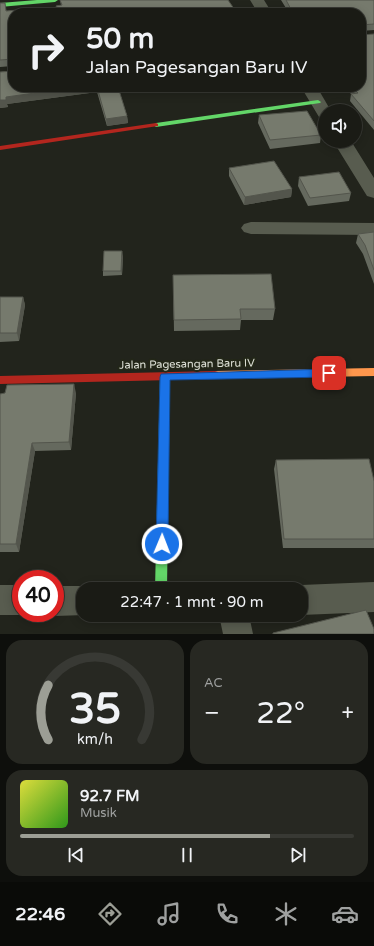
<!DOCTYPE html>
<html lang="id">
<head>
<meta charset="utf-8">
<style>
	:root { --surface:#1a1b15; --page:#272822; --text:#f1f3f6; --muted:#9fa1a0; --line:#383934; --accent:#9c9e95 }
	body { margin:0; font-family:"Varela Round",sans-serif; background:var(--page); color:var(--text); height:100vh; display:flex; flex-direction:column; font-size:15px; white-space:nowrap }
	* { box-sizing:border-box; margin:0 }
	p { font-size:13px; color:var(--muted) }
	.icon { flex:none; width:22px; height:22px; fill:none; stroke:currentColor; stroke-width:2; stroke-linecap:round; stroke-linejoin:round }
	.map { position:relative; height:634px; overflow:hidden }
	.side { display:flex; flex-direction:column; gap:6px; padding:6px; background:#0e0f0c; flex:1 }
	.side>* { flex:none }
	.hud { position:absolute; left:8px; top:8px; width:358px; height:84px; border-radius:16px; box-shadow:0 2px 10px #0003,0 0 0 1px var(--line); background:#1a1b15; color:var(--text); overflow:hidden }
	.controls { position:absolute; left:318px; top:104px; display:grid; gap:8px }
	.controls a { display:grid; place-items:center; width:44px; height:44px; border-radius:50%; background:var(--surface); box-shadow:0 2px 10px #0003,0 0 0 1px var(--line); font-size:20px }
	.speed { position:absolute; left:12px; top:570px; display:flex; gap:8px; font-size:20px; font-weight:700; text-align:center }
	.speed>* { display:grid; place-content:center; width:52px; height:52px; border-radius:50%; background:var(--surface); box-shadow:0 2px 10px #0003,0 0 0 1px var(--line); line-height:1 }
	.speed .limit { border:6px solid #d22; background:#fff; color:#111 }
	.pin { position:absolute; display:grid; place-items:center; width:34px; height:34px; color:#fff; margin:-17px; border-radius:8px; box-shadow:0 2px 6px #0006 }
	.me { position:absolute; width:44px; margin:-22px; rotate:1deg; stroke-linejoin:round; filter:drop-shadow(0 0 3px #0008) }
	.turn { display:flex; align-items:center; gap:14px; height:84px; padding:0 12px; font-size:18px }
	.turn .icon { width:52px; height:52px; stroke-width:2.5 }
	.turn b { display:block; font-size:28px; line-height:34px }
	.big { font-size:30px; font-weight:600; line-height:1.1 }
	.side .tile { flex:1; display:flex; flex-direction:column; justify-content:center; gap:6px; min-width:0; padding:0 14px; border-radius:16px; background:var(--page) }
	.side .dial { align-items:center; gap:0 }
	.dial svg { height:104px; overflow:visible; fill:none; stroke:var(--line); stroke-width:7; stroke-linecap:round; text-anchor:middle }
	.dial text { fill:var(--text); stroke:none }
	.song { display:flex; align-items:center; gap:12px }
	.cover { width:48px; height:48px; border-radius:6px; background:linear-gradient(135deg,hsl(60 70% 55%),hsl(110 70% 35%)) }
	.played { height:4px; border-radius:2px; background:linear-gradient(90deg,var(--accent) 75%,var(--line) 75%) }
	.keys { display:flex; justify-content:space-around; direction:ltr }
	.heat { display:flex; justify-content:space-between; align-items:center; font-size:22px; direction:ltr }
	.side .tiles { flex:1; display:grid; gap:6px; grid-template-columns:1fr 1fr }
	.tile:last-child { grid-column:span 2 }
	.trip { position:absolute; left:76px; top:582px; width:232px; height:40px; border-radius:16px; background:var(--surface); box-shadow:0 2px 10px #0003,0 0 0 1px var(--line); font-weight:600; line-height:40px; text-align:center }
	.tabs { display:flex; height:64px; justify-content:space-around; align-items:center; background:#0a0b08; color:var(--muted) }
	.tabs .icon { width:28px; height:28px }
	.tabs .current { color:var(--accent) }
	.tabs b { font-size:18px; color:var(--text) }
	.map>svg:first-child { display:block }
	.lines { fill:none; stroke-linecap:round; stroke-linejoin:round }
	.street { fill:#585c4f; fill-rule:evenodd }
	.fast { fill:#63d668; fill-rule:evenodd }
	.slow { fill:#ff974d; fill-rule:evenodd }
	.jam { fill:#b3261e; fill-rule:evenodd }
	.wall { fill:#65695e }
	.shaded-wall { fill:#53554c }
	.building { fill:#767a6d; stroke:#53554c }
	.route { fill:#1a73e8; stroke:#114b97 }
	.labels { text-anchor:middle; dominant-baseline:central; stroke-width:4; stroke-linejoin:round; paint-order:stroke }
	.street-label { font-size:11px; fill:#dde0d6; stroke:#232718 }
</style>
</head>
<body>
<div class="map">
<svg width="374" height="634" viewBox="0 0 374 634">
	<rect width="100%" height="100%" fill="#22241c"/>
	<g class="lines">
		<path class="street" d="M 250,0 L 264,0 L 272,13 L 258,13 Z
			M 301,87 L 317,87 L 331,111 L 325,111 L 325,119 L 319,117 Z
			M 333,141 L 351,141 L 374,178 L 374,198 L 367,196 Z
			M 251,222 L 374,223 L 374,235 L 251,234 L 244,232 L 241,228 L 244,224 Z
			M 374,582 L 374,612 L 301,615 L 301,589 L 291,589 L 301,585 Z
			M 0,585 L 21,585 L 21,613 L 26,613 L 21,615 L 0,615 Z
			M 55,586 L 83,586 L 90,589 L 83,589 L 83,615 L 85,615 L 55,616 L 48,613 L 55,613 Z
			M 219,615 L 249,615 L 253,634 L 223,634 Z"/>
		<path class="fast" d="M 37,0 L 58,0 L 55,2 L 0,7 L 0,3 Z
			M 318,100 L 321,102 L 320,103 L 156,127 L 153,125 L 156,123 Z
			M 165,373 L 168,374 L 170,377 L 167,589 L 155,589 L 160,377 L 162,374 Z"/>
		<path class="slow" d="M 374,368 L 374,376 L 215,379 L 212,378 L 210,375 L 212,372 L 215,371 Z"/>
		<path class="jam" d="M 156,123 L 158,124 L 158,126 L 0,150 L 0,146 Z
			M 215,371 L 218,372 L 220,375 L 218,378 L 215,379 L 0,384 L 0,376 Z"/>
	</g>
	<path class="wall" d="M 60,0 L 237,13 L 57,13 L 56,6 L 61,5 Z
		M 281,0 L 374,0 L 374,30 L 361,31 L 361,35 L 374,34 L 374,130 L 350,101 L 351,94 L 345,87 L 361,87 L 361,13 L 289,13 Z
		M 0,3 L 7,11 L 30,9 L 13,87 L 118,87 L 127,116 L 128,123 L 107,126 L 97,92 L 7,104 L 8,107 L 0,108 L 0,72 L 13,71 L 13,66 L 0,67 Z
		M 259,115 L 321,135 L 320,143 L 270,149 L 258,123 Z
		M 229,168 L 292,189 L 291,197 L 244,205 L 229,176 Z
		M 299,177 L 351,193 L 349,201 L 308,206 L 298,186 Z
		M 374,232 L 374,284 L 363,254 L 356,243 L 358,234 Z
		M 123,256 L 122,275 L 103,276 L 103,271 Z
		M 173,275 L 275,309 L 273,320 L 241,320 L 240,330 L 174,331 Z
		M 0,297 L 23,297 L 25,305 L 19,341 L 0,342 Z
		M 76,393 L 71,450 L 35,451 L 19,552 L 0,552 L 0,394 Z
		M 276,460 L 374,481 L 374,548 L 283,548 L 274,469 Z"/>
	<path class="shaded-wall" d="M 78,87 L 96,87 L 97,92 L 7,104 L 8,107 L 0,108 L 0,100 L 6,97 Z
		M 127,116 L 128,123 L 107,126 L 106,119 Z
		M 292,189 L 291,197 L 244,205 L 245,197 Z
		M 122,251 L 123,256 L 122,275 L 121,271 Z
		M 23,297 L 25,305 L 19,341 L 17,333 Z
		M 74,384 L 76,393 L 71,450 L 69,442 Z
		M 32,443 L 35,451 L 19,552 L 16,544 Z"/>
	<path class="building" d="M 60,0 L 228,0 L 237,13 L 59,13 L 56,6 L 62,5 Z
		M 286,0 L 374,0 L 374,24 L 361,25 L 361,35 L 374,34 L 374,121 L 351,94 L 358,93 L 352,87 L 361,87 L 361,13 L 293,13 Z
		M 0,3 L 5,3 L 6,11 L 30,9 L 30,13 L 13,13 L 13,87 L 78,87 L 6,97 L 6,100 L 0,100 L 0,72 L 13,71 L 13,59 L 0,60 Z
		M 97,87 L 118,87 L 127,116 L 106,119 Z
		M 307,111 L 321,135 L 270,140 L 259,115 Z
		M 274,161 L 292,189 L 245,197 L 229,168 Z
		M 339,172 L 351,193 L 310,198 L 299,177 Z
		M 374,232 L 374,270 L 365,245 L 358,234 Z
		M 104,251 L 122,251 L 121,271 L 103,271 Z
		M 271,274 L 275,309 L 240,309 L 241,319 L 174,320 L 173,275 Z
		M 0,297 L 23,297 L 17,333 L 0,333 Z
		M 74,384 L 69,442 L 32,443 L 16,544 L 0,544 L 0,394 L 5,393 L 7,385 Z
		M 369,459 L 374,481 L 374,539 L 284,539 L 276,460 Z
		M 366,610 L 374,629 L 374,634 L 273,634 L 273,633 Z"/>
	<path class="route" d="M 329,369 L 333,370 L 334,373 L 333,376 L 329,377 L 170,380 L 168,544 L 166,547 L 162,549 L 158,547 L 156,544 L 160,377 L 161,374 Z"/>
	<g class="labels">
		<g class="street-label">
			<text transform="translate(187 364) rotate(-1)">Jalan Pagesangan Baru IV</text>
		</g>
	</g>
</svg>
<div class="controls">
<a><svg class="icon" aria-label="sound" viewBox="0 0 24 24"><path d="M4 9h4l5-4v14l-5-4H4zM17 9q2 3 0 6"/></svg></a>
</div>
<div class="speed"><div class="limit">40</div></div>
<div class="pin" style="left:329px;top:373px;background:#d93025"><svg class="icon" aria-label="arrive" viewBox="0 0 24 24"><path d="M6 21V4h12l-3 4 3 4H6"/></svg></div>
<svg class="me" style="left:162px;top:544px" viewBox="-20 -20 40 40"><circle r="17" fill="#1a73e8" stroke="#fff" stroke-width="3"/><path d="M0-11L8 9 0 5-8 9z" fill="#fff"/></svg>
<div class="trip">22:47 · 1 mnt · 90 m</div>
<div class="hud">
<div class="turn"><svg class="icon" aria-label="right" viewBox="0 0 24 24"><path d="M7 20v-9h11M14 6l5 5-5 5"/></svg><div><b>50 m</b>Jalan Pagesangan Baru IV</div></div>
</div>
</div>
<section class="side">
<div class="tiles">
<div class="tile dial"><svg viewBox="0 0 100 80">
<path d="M14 69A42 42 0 1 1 86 69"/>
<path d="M14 69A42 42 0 0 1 14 27" stroke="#9c9e95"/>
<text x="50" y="56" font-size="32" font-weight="700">35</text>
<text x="50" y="72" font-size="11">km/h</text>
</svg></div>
<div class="tile"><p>AC</p>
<div class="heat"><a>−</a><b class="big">22°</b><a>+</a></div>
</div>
<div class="tile">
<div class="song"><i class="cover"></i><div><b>92.7 FM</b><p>Musik</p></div></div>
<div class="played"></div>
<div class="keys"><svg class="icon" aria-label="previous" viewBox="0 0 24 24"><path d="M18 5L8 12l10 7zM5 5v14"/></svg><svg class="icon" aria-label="pause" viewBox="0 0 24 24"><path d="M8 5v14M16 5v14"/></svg><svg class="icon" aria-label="next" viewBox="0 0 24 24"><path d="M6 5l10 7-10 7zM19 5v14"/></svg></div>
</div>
</div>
</section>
<nav class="tabs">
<b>22:46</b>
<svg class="icon current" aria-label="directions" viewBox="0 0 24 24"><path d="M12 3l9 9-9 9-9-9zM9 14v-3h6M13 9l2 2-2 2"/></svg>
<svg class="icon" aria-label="music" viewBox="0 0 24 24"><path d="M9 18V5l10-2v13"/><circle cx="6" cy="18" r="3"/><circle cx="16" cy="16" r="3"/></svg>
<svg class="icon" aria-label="phone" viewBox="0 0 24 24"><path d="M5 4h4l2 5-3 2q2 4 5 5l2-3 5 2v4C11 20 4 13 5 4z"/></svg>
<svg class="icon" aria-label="climate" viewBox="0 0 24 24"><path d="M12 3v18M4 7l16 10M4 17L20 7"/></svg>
<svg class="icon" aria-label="car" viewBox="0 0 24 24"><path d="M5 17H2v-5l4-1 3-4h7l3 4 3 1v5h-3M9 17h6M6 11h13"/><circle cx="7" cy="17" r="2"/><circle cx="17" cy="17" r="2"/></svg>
</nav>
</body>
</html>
